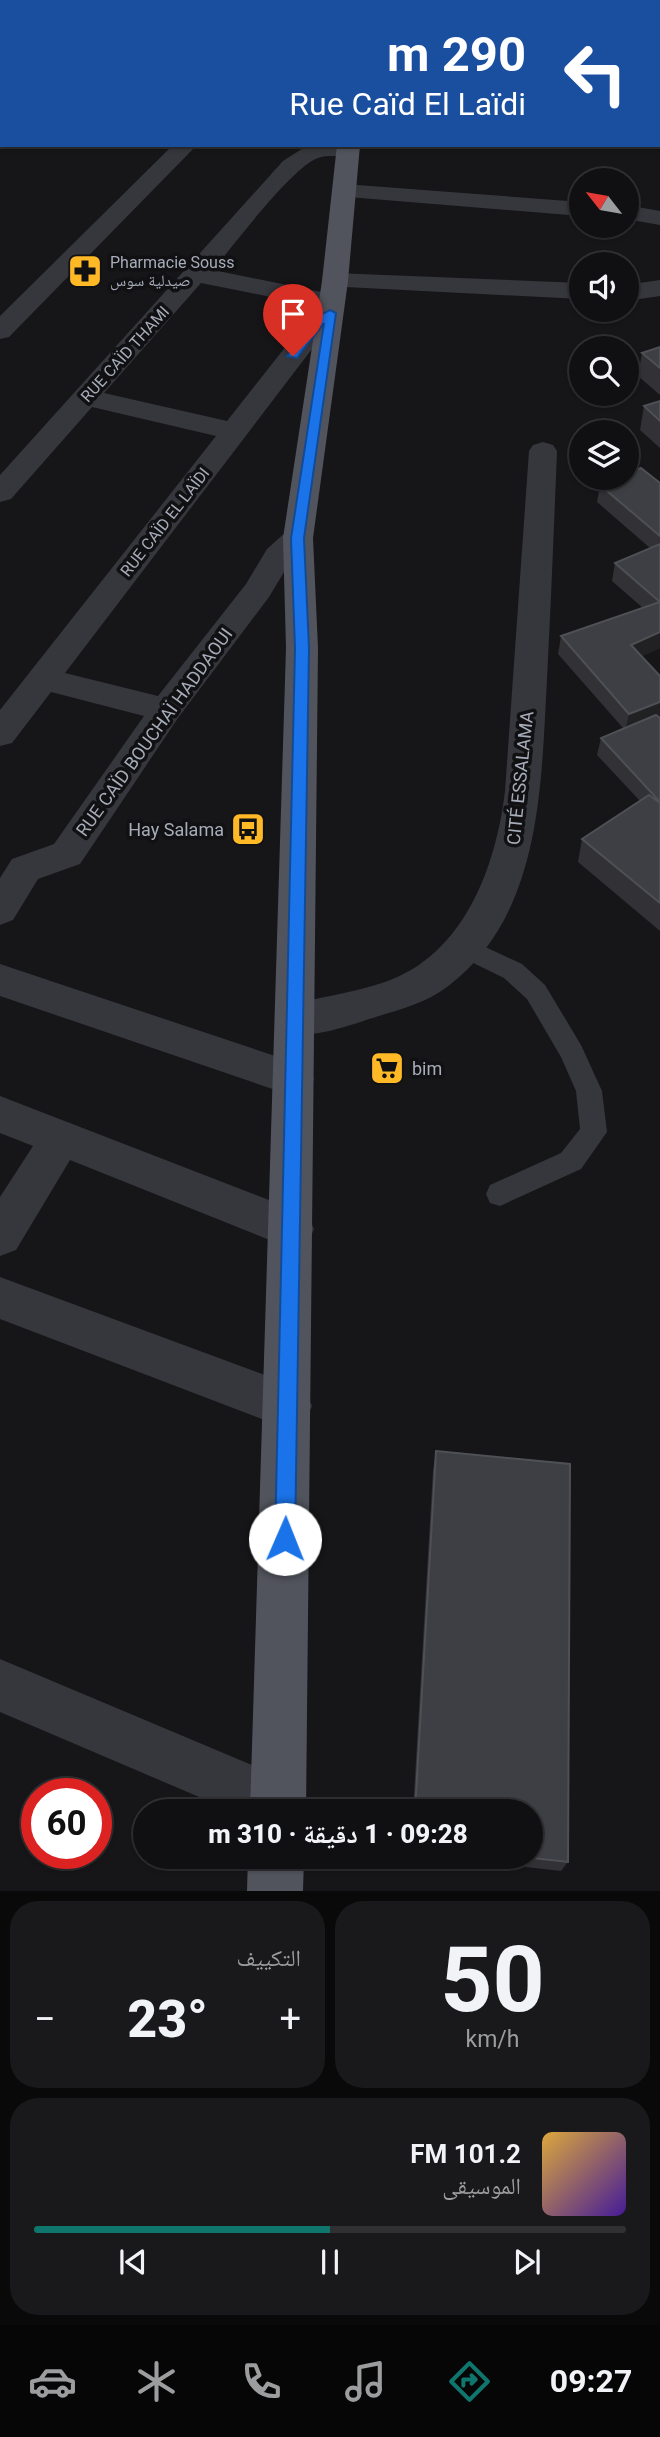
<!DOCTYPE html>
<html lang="ar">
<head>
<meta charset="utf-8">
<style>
	:root { --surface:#101012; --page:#19191b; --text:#f1f3f6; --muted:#9c9d9f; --line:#303032; --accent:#0f766e }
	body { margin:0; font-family:Roboto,"Noto Naskh Arabic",sans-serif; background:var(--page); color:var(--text); direction:rtl; height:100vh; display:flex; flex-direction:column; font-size:26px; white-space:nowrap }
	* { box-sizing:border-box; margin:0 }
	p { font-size:23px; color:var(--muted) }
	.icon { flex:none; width:38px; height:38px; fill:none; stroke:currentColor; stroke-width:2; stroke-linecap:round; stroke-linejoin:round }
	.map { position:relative; height:1891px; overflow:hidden; direction:ltr }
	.side { display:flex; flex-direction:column; gap:10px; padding:10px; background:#09090a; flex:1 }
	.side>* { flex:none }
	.guide { position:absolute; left:0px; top:0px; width:662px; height:147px; box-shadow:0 2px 5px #0004,0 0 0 2px var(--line); direction:rtl; background:#1a4fa0; color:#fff; overflow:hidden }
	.needle { width:46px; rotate:301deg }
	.controls { position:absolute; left:569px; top:168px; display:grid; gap:14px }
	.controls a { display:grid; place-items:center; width:70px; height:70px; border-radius:50%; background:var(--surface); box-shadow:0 2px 5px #0004,0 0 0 2px var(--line); font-size:35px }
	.speed { position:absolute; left:21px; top:1778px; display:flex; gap:14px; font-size:35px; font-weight:700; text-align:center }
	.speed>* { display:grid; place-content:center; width:91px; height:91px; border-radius:50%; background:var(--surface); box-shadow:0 2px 5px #0004,0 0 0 2px var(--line); line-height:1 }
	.speed .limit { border:10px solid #d22; background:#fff; color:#111 }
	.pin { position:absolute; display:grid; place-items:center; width:60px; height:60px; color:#fff; margin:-72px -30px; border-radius:50% 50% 50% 0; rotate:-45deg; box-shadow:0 0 7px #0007 }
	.pin .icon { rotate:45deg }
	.me { position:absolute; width:77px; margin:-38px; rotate:1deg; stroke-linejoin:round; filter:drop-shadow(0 0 5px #0008) }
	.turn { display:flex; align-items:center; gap:24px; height:147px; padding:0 21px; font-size:32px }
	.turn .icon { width:91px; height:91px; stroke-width:2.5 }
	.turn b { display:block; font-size:49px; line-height:60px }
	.big { font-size:52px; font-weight:800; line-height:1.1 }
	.side .tile { flex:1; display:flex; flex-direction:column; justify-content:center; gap:10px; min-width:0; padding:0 24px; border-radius:28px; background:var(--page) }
	.side .dial { align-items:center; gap:0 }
	.dial b { font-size:91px; line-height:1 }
	.song { display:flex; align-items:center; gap:21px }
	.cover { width:84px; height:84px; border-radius:10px; background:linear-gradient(135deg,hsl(40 70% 55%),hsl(260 70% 35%)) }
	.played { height:7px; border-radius:4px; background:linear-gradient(90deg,var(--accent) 50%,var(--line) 50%) }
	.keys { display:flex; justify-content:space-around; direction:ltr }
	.heat { display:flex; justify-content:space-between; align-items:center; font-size:38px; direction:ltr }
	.side .tiles { flex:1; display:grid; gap:10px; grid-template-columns:1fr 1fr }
	.tile:last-child { grid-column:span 2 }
	.trip { position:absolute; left:133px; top:1799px; width:410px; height:70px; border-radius:35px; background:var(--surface); box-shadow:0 2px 5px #0004,0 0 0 2px var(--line); font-weight:800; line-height:70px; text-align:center; direction:rtl }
	.tabs { display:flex; height:112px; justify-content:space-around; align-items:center; background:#060607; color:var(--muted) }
	.tabs .icon { width:49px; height:49px }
	.tabs .on { color:var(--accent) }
	.tabs b { font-size:32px; color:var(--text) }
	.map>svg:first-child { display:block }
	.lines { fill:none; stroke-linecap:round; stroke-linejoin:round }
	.lane { fill:#36373d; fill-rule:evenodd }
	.street { fill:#36373d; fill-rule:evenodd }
	.primary { fill:#52545d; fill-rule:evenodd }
	.wall { fill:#323236 }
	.shaded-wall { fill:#212124 }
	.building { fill:#3e3f44; stroke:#4e5056; stroke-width:2 }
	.route { fill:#1a73e8; stroke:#114b97; stroke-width:2 }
	.labels { text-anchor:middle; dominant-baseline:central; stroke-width:7; stroke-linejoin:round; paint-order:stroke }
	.far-poi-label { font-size:16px; fill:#a6acb9; stroke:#111113; text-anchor:start }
	.far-street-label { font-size:16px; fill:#a6acb9; stroke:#111113 }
	.street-label { font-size:18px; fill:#a6acb9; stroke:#111113 }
	.poi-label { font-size:18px; fill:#a6acb9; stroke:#111113; text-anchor:end }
</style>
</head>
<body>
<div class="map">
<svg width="660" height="1891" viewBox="0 0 660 1891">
	<rect width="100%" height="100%" fill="#161618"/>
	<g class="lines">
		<path class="lane" d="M 466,938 L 522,964 L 545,985 L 581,1045 L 602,1091 L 607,1132 L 581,1169 L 500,1206 L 490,1203 L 486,1194 L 490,1185 L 561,1153 L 580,1129 L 576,1091 L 561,1057 L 527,999 L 504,978 L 457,955 L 454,948 L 457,941 Z"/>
		<path class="street" d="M 326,0 L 347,0 L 325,2 Z
			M 173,145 L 197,145 L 9,337 L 0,339 L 0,316 Z
			M 308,145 L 356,145 L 360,150 L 356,155 C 344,158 329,154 318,158 C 292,167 233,246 213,270 L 341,296 L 345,302 L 340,308 L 343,313 L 331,324 L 65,673 L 158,696 L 246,584 L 267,549 L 287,531 L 298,528 L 309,531 L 313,538 L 290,562 L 269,597 L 178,718 L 80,864 L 38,879 L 13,920 L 0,925 L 0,878 L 12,859 L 54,844 L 144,716 L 51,692 L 12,743 L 0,746 L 0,710 L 216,436 L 92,407 L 11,499 L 0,502 L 0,475 L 283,161 ZM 201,283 L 321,307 L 313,312 L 227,421 L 104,393 Z
			M 344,184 L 581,202 L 581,216 L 336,196 L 332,191 L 336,186 Z
			M 626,205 L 660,211 L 660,225 L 626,219 Z
			M 335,273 L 581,283 L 581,299 L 326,286 L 322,281 L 326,276 Z
			M 660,280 L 660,296 L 626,301 L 626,285 Z
			M 543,442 L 553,445 L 557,451 C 554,527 551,603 547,679 C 541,786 542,916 447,987 C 427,1002 402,1009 379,1016 C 350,1025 310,1041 281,1032 L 275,1020 L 281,1008 C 315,997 351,994 385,982 C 464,955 496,867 505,791 L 529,451 L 533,445 Z
			M 0,964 L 308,1067 L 314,1079 L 308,1091 L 293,1096 L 0,996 Z
			M 0,1096 L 308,1215 L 314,1229 L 308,1243 L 292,1249 L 70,1160 L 16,1250 L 0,1256 L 0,1197 L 33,1146 L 0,1133 Z
			M 0,1277 L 305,1390 L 312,1406 L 305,1422 L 288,1429 L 0,1319 Z
			M 0,1659 L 297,1784 L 306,1803 L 302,1811 L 232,1811 L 0,1712 Z"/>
		<path class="primary" d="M 355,0 L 375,0 L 375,2 L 355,2 Z
			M 337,145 L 360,145 L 348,281 L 313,538 L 318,648 L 306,1811 L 250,1811 L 286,648 L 283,538 L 322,281 Z
			M 248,1857 L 304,1857 L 303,1891 L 247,1891 Z"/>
	</g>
	<path class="wall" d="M 660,347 L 660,395 L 638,376 L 642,353 Z
		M 660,401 L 660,448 L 640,430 L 644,406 Z
		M 660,483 L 660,648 L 642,656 L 660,676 L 660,931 L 578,862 L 582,839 L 640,801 L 597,755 L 601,738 L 623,728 L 558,654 L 561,636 L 643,608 L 612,581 L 615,563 L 650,548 L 597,502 L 600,485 Z
		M 436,1451 L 568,1862 L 561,1871 L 436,1857 L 530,1857 L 530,1811 L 413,1811 L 433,1470 Z"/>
	<path class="shaded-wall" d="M 660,632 L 660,648 L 628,662 L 631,645 Z
		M 660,702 L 660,718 L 625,731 L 629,714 Z"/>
	<path class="building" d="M 660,347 L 660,368 L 642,353 Z
		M 660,401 L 660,421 L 644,406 Z
		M 641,468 L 660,483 L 660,536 L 600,485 L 618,478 L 626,478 L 626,474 Z
		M 660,544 L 660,632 L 631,645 L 660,676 L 660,702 L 629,714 L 561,636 L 660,602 L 615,563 Z
		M 656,715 L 660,718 L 660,802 L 601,738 Z
		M 649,795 L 660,803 L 660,903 L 582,839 Z
		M 436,1451 L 570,1464 L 568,1862 L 523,1857 L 530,1857 L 530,1811 L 415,1811 Z"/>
	<path class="route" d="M 330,310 L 336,313 L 304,538 L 309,648 L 295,1539 L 292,1546 L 285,1549 L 278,1546 L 275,1539 L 295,648 L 291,538 L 324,323 L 297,358 L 287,356 L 318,316 Z"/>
	<defs>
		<g id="pharmacy-square" transform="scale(1.75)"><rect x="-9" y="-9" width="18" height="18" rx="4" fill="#ffb927" stroke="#111113"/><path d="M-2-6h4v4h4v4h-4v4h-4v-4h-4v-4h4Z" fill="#111"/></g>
		<g id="bus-square" transform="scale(1.75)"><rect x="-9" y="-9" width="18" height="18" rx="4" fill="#ffb927" stroke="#111113"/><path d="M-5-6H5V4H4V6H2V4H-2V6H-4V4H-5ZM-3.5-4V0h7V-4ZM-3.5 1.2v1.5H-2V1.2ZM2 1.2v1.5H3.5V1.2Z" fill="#111"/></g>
		<g id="supermarket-square" transform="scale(1.75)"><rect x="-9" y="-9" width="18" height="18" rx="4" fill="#ffb927" stroke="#111113"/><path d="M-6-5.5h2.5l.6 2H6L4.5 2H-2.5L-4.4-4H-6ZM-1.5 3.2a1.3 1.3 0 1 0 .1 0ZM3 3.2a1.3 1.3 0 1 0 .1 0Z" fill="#111"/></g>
	</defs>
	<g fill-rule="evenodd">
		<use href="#pharmacy-square" x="85" y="271"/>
		<use href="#bus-square" x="248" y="829"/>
		<use href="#supermarket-square" x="387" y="1068"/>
	</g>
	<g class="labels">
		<g class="far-poi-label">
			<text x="110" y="262">Pharmacie Souss<tspan x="110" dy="18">صيدلية سوس</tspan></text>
		</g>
		<g class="far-street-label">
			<text transform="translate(125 354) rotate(-48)">RUE CAÏD THAMI</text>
			<text transform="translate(165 522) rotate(-52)">RUE CAÏD EL LAÏDI</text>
		</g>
		<g class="street-label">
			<text transform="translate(154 732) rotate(-54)">RUE CAÏD BOUCHAÏ HADDAOUI</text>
			<text transform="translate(520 778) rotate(-84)">CITÉ ESSALAMA</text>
		</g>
		<g class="poi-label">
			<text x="224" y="829">Hay Salama</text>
			<text x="412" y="1068" text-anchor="start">bim</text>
		</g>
	</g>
</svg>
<div class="controls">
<a><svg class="needle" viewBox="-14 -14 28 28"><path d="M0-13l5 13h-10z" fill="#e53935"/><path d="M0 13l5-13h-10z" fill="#9c9d9f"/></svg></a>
<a><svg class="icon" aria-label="sound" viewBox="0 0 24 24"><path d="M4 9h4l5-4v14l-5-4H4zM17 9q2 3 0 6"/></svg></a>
<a><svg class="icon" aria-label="search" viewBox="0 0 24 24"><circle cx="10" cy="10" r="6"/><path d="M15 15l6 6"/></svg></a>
<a><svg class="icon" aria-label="layers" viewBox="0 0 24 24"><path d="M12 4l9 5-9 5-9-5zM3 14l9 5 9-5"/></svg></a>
</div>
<div class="speed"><div class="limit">60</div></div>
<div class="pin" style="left:293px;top:356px;background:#d93025"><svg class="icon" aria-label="arrive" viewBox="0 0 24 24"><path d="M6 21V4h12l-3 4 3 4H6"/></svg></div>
<svg class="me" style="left:285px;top:1539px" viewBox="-20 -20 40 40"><circle r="19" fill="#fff"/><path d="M0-13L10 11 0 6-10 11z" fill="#1a73e8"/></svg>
<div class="trip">09:28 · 1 دقيقة · 310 m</div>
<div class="guide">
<div class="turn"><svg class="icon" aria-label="left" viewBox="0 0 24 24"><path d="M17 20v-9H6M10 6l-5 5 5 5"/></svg><div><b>290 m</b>Rue Caïd El Laïdi</div></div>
</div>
</div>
<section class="side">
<div class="tiles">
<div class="tile dial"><b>50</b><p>km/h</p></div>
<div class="tile"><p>التكييف</p>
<div class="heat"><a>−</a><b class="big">23°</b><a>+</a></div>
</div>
<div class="tile">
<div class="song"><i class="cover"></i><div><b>101.2 FM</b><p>الموسيقى</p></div></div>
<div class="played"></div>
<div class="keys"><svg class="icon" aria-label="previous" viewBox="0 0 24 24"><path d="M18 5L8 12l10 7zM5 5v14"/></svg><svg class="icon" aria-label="pause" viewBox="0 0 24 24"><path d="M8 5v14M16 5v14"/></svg><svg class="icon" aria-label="next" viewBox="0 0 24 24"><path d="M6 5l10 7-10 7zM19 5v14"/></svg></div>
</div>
</div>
</section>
<nav class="tabs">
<b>09:27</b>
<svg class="icon on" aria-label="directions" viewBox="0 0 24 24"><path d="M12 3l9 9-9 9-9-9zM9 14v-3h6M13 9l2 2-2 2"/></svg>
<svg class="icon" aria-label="music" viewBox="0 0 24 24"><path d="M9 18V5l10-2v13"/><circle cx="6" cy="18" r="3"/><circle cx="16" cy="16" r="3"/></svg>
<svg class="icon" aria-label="phone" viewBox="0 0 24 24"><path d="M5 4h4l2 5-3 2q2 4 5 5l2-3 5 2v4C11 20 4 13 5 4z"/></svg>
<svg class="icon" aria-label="climate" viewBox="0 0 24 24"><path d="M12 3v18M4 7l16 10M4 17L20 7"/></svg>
<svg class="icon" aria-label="car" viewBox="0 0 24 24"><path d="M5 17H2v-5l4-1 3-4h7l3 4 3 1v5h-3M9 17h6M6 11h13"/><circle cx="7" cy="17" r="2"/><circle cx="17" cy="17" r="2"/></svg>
</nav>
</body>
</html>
